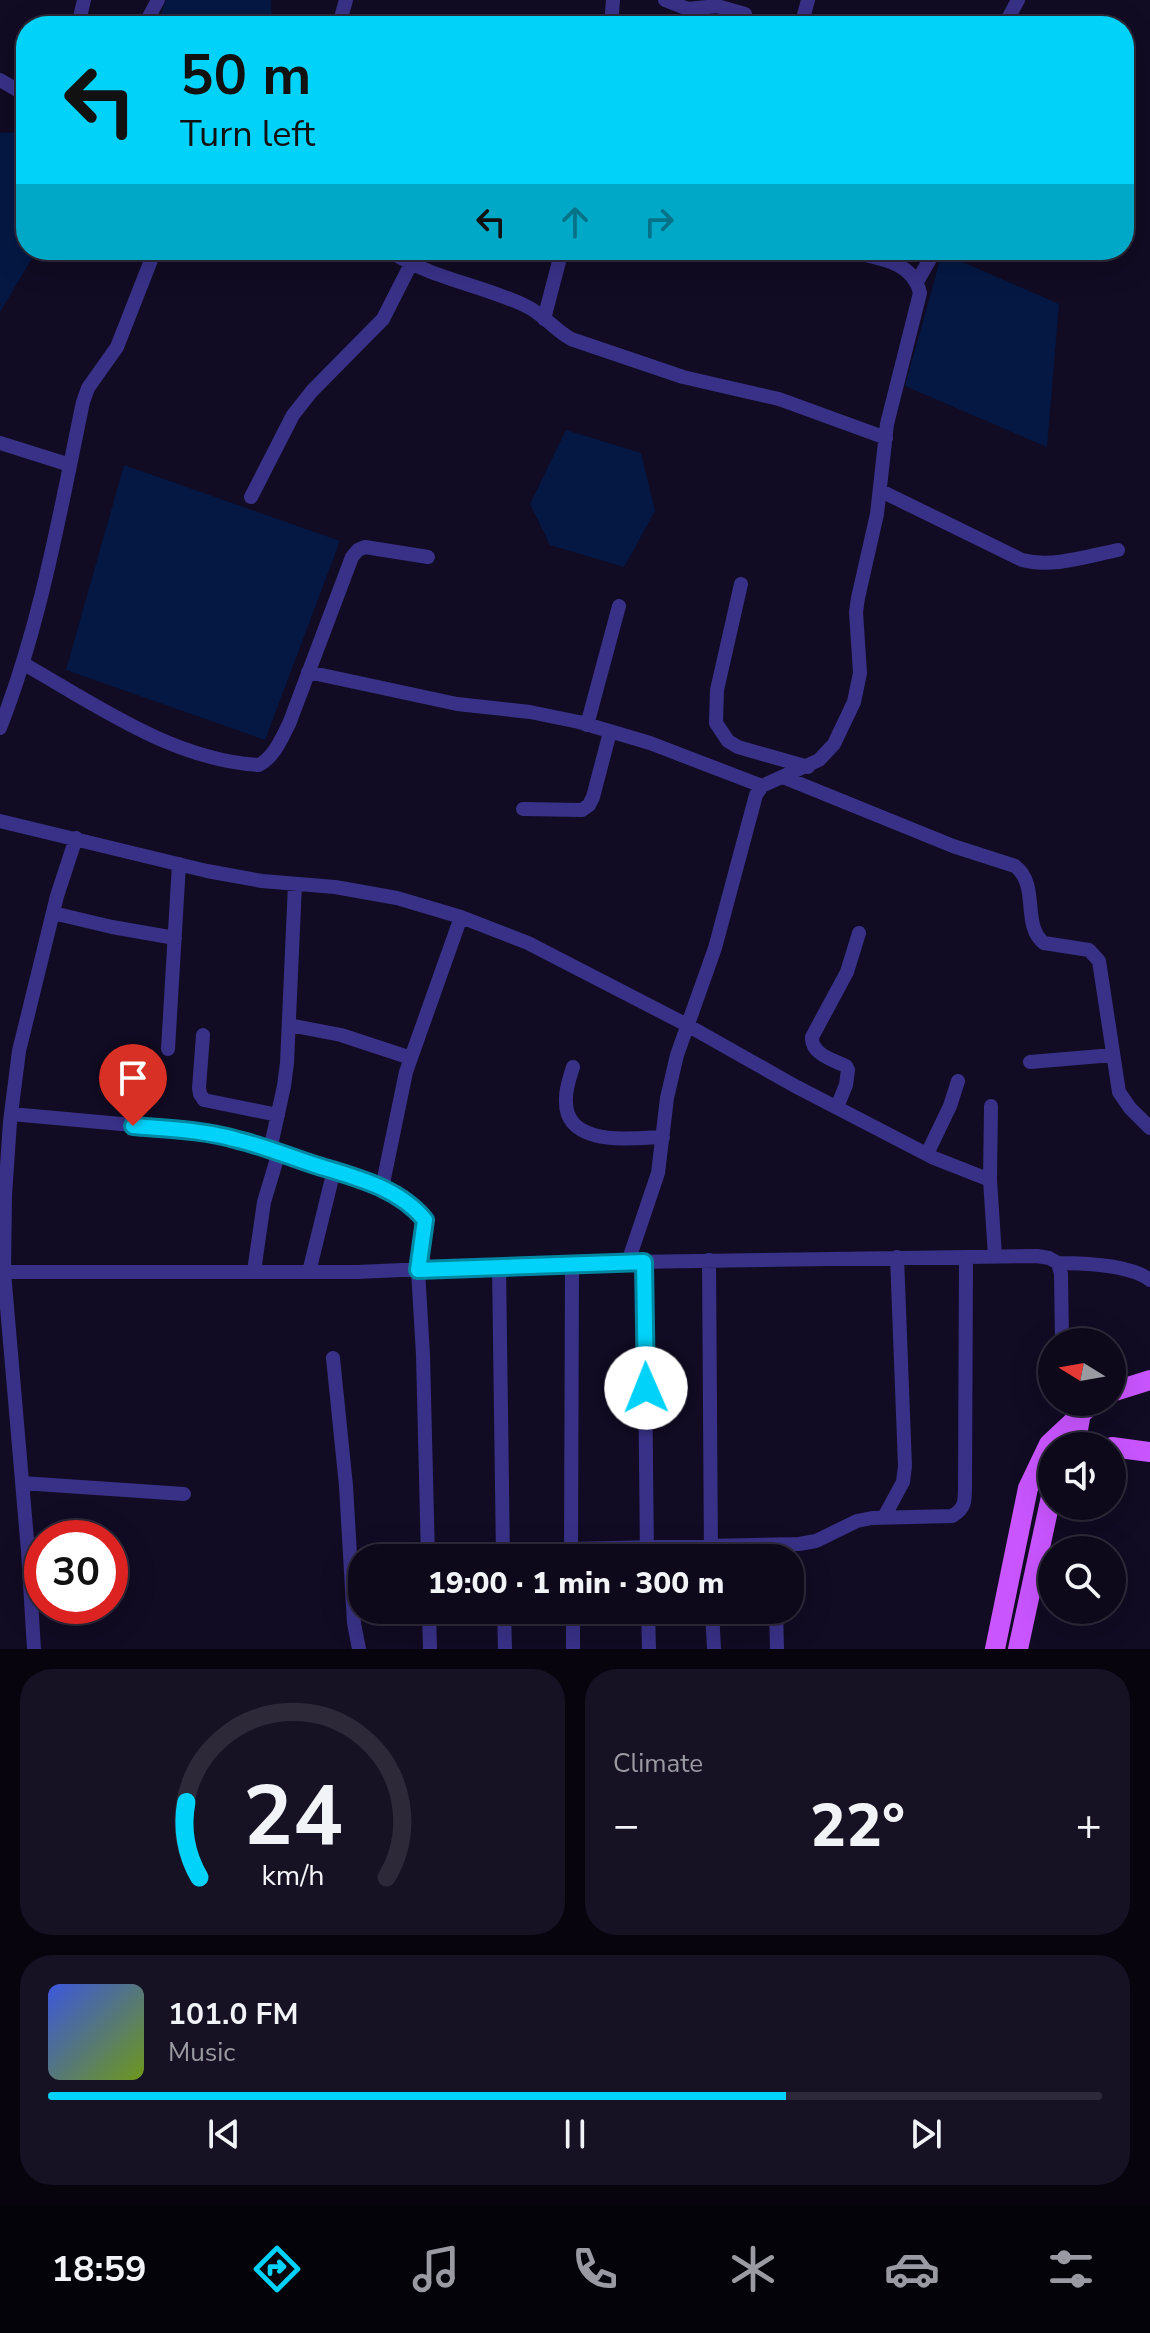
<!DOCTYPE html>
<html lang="en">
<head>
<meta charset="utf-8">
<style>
	:root { --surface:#0d081a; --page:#161123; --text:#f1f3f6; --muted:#9a9aa2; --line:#2d2939; --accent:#00d2f9 }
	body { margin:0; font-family:"Nunito Sans",sans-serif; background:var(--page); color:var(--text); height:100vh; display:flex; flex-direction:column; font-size:30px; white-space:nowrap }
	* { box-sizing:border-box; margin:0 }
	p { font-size:26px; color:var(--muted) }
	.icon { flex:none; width:44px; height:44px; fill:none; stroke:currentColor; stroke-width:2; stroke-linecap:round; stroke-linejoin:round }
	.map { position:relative; height:1649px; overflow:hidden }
	.panel { display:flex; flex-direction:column; gap:20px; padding:20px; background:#07040e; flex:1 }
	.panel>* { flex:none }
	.guide { position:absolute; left:16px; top:16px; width:1118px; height:244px; border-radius:32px; box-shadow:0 8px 32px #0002,0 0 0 2px var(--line); background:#00d2f9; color:#111; overflow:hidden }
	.needle { width:52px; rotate:281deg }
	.buttons { position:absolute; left:1038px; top:1328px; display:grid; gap:16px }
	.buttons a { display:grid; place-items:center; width:88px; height:88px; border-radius:50%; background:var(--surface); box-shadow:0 8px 32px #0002,0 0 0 2px var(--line); font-size:40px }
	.speed { position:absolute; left:24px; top:1520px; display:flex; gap:16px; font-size:40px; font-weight:700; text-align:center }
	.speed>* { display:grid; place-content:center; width:104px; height:104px; border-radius:50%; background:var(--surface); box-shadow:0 8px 32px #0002,0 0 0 2px var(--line); line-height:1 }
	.speed .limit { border:12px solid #d22; background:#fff; color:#111 }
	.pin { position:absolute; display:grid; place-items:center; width:68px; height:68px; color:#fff; margin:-82px -34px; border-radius:50% 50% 50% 0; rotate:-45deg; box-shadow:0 0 8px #0007 }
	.pin .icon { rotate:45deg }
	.me { position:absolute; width:88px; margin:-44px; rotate:359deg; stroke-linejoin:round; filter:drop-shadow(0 0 6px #0008) }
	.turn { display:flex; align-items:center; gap:28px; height:168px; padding:0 32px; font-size:36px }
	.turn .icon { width:104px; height:104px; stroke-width:2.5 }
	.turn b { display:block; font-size:56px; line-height:68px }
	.lanes { display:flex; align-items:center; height:76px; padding:0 32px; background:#0003; justify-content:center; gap:40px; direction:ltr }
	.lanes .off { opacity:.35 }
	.big { font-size:60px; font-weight:800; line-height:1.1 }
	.panel .card { flex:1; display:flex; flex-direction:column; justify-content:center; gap:12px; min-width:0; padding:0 28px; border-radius:32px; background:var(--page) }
	.panel .dial { align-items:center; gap:0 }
	.dial svg { height:208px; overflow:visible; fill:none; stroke:var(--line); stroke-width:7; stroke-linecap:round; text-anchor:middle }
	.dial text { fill:var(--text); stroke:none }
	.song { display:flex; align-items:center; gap:24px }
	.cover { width:96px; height:96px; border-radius:12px; background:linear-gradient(135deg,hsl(230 70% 55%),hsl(80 70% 35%)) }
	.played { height:8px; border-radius:4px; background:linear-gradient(90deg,var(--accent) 70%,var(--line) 70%) }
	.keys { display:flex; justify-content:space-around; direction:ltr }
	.heat { display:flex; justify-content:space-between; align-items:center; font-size:44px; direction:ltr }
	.panel .tiles { flex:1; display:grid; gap:20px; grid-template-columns:1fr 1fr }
	.card:last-child { grid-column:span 2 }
	.trip { position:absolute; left:348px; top:1544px; width:456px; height:80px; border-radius:32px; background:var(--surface); box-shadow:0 8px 32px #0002,0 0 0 2px var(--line); font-weight:800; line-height:80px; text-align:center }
	.tabs { display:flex; height:128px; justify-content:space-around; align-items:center; background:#05030a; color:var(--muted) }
	.tabs .icon { width:56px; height:56px }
	.tabs .active { color:var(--accent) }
	.tabs b { font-size:36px; color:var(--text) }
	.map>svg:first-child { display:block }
	.water { fill:#041843 }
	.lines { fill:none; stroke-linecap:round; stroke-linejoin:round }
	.minor { stroke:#393187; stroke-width:14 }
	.primary { stroke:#c955ff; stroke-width:20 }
	.route-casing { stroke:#0088a2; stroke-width:20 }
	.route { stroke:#00d2f9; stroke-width:14 }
</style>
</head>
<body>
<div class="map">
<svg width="1150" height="1649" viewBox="0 0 1150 1649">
	<rect width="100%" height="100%" fill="#110b23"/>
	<path class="water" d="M 166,0 L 271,0 L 272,26 L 157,26 Z
		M 26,132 L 26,250 L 37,250 L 0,312 L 0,133 Z
		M 942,253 L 1059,304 L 1047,447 L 905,386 Z
		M 566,430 L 641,453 L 655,511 L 624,567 L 550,545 L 530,504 Z
		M 124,465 L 340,541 L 265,740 L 66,670 Z"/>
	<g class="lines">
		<path class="minor" d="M 346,0 L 342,14 L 344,20 L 357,26
			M 665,0 L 688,9 L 717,6 L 745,14
			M 78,26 L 84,0
			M 144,26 L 158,0
			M 611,26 L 613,0
			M 801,26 L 808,0
			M 1004,26 L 1018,0
			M 0,80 L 26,95
			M 388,250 C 431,279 480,284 526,306 C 543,314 555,330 571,339 L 683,377 L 779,399 L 886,438
			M 917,282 L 935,250
			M 544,319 L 562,250
			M 0,443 L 70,465
			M 881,491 L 1022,560 C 1053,568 1088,556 1118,550
			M 251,497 L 293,415 L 312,391 L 383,319 L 418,250
			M 741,584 L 717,690 L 716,723 L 728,741 L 738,747 L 808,767
			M 24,664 C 96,705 173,760 259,765 C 275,756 281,739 289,724 L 352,557 L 358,550 L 365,547 L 428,557
			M 308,672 L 457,704 L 530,712 L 579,722 L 650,743 L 762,786
			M 587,725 L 619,606
			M 0,728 C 41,623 60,512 83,402 L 88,388 L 117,347 L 155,250
			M 783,777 L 953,846 L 1015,866 C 1040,885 1021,925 1044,943 L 1089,950 L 1099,961 L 1119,1092 L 1130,1108 L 1150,1128
			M 523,809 L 582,810 L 589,805 L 593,797 L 610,732
			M 0,821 L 207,871 L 262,881 L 335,887 L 397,898 L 461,917 L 528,943 L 687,1025 L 795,1086 L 934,1158 L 990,1180
			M 53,913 L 112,927 L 175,938
			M 289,1025 L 341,1035 L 411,1058
			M 203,1035 L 199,1088 L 200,1094 L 204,1100 L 278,1115
			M 168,1049 L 179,864
			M 1030,1062 L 1113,1055
			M 573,1067 C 570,1077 566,1087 566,1098 C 563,1148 631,1138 663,1137
			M 991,1106 L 990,1180 L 995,1256
			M 837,1107 L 846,1085 L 848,1070 L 846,1066 C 833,1060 811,1054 812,1037 L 847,972 L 859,933
			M 11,1114 L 177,1129 L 237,1139 L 361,1179 L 391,1192 L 420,1213 L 425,1220 L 426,1225 L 418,1270 L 423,1355 L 428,1558
			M 270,1150 L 284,1086 L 287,1063 L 295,884
			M 927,1154 L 950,1106 L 958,1081
			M 382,1188 L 406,1072 L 461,917
			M 709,1260 L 711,1558
			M 628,1262 L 658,1173 L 667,1098 L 677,1055 L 715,948 L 756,795 L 762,786 L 819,760 L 834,744 L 854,702 L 860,673 L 856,612 L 858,598 L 877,514 L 887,424 L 920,293 C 912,258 874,259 845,250
			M 644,1262 L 647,1558
			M 1058,1263 C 1082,1263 1131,1265 1150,1280
			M 499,1266 L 503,1558
			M 254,1271 L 264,1202 L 279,1152
			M 4,1272 L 357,1272 L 564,1263 L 1037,1256 L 1049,1258 L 1058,1263 L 1061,1274 L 1062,1342
			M 309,1272 L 334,1170
			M 333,1358 L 346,1486 L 354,1623 L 359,1649
			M 22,1483 L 184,1494
			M 884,1517 L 903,1482 L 905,1466 L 897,1257
			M 428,1552 L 799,1544 L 816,1541 L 857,1521 L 872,1518 L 952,1516 C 965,1509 965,1501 965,1487 L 966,1257
			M 571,1558 L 572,1263
			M 429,1610 L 430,1649
			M 504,1610 L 505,1649
			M 573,1610 L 573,1649
			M 648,1610 L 649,1649
			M 712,1610 L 714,1649
			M 776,1610 L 777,1649
			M 34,1649 L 28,1551 L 4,1272 L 5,1195 L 10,1122 L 19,1051 L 57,896 L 76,838"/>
		<path class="primary" d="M 1112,1392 L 1150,1380
			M 1075,1446 L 1081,1413
			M 1112,1447 L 1150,1452
			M 995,1649 L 1028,1488 L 1049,1444 L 1094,1402
			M 1018,1649 L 1052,1492"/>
	</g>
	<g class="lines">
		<g class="route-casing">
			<path id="route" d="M 133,1126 C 169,1129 204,1130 238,1140 C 264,1146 290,1157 315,1165 C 354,1177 398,1187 425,1220 L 418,1270 L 644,1262 L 646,1388"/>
		</g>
		<use href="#route" class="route"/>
	</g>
</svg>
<div class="buttons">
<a><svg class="needle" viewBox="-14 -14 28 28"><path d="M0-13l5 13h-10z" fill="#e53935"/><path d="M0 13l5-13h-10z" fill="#9a9aa2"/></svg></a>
<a><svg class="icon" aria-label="sound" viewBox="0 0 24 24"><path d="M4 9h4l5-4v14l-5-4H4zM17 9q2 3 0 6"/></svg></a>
<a><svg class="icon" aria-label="search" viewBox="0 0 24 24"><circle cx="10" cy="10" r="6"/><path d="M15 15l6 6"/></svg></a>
</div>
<div class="speed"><div class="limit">30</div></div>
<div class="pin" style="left:133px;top:1126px;background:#d93025"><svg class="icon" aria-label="arrive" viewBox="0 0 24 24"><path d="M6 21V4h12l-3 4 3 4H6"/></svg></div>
<svg class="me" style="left:646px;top:1388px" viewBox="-20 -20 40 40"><circle r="19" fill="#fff"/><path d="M0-13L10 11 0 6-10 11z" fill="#00d2f9"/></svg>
<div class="trip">19:00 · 1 min · 300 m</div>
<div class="guide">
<div class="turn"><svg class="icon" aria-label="left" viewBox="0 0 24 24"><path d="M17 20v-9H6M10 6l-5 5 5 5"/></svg><div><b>50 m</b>Turn left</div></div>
<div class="lanes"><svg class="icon" aria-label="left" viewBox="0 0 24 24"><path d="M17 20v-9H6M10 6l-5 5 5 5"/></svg><svg class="icon off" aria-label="ahead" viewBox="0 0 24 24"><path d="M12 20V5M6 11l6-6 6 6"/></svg><svg class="icon off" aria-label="right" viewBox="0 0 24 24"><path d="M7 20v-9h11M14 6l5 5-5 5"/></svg></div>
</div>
</div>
<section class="panel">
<div class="tiles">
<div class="card dial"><svg viewBox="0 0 100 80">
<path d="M14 69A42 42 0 1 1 86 69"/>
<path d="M14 69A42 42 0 0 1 9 40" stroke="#00d2f9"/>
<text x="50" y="56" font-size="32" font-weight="700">24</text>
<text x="50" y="72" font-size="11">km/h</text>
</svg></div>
<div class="card"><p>Climate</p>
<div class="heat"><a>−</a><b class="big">22°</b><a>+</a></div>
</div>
<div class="card">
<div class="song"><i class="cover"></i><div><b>101.0 FM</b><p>Music</p></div></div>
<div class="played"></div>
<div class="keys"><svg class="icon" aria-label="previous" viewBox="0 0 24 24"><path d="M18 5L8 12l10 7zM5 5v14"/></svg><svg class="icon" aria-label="pause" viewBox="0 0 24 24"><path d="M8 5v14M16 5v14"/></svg><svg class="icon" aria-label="next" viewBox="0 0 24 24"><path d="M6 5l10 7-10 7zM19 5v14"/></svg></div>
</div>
</div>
</section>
<nav class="tabs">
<b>18:59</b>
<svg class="icon active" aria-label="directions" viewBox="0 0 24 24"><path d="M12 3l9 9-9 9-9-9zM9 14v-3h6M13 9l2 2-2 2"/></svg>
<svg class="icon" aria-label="music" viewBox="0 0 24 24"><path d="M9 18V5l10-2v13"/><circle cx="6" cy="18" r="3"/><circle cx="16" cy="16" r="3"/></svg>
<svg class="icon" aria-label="phone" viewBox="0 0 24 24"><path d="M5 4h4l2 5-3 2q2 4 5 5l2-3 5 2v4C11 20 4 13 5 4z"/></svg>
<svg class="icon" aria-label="climate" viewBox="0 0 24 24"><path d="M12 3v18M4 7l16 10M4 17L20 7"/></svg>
<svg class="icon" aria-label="car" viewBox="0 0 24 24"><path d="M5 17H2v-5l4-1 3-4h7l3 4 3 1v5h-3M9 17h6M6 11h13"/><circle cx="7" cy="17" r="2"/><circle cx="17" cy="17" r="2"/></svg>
<svg class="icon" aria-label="filters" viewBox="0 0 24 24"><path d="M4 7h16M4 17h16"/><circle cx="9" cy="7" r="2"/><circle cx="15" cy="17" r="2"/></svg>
</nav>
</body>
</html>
